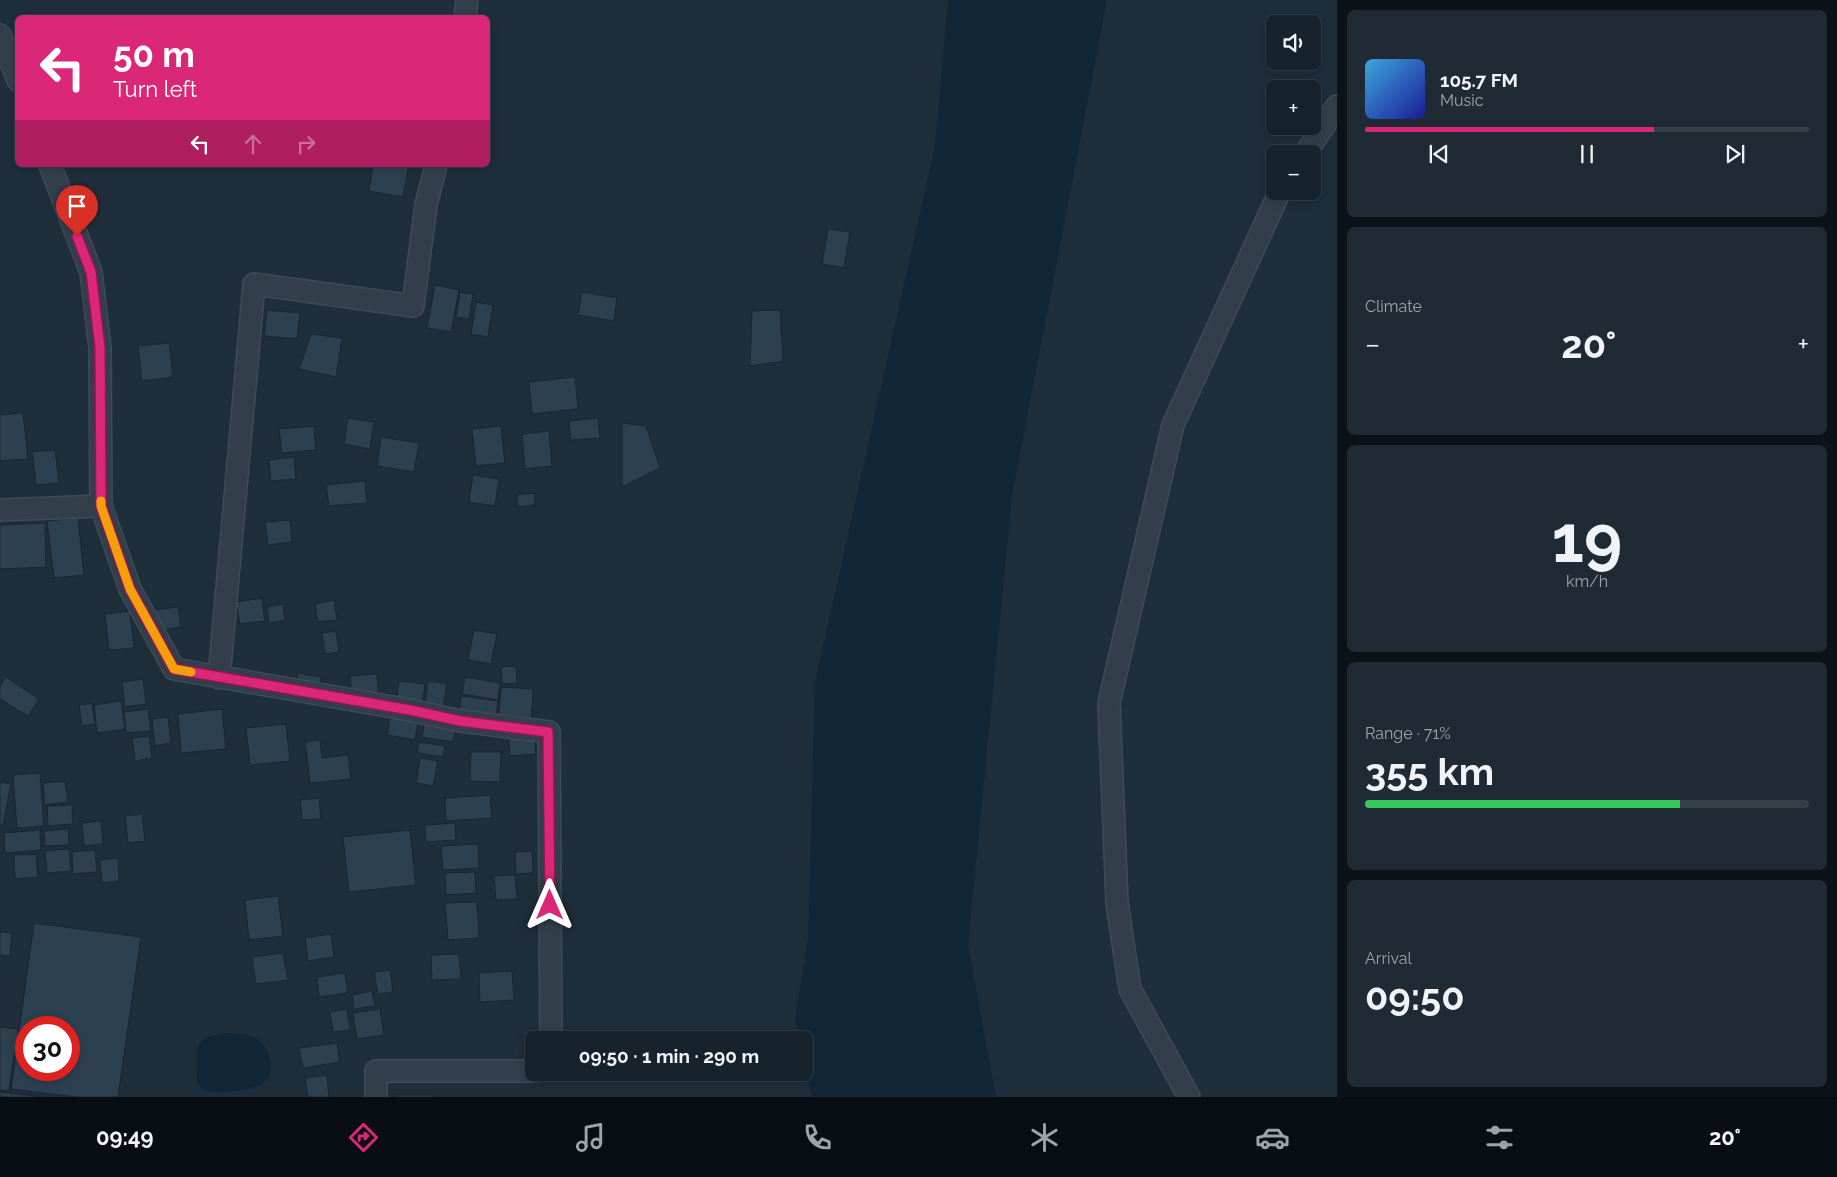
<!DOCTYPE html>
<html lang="en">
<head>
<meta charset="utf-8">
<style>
	:root { --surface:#16222c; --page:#1f2a34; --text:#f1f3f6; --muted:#9ea4a9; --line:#353f48; --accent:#db2777 }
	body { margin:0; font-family:Raleway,sans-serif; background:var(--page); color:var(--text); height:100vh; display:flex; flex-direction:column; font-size:19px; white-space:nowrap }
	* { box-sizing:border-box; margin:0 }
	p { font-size:16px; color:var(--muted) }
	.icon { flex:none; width:28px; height:28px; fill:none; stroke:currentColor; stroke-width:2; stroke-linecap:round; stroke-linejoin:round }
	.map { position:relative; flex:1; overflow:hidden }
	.sheet { display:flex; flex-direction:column; gap:10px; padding:10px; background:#0c1318; width:500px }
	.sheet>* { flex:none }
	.hud { position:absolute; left:15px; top:15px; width:475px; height:152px; border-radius:8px; box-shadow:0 2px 8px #0003,0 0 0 1px var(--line); background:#db2777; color:#fff; overflow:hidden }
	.tools { position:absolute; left:1266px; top:15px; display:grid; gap:10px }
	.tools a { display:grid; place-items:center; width:55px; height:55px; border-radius:8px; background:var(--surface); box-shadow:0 2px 8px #0003,0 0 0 1px var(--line); font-size:25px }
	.speed { position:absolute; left:15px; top:1016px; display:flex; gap:10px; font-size:25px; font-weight:700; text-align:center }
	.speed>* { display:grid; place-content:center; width:65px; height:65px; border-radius:50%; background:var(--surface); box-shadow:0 2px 8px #0003,0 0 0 1px var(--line); line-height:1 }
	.speed .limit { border:8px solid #d22; background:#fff; color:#111 }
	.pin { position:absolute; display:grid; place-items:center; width:42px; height:42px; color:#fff; margin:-51px -21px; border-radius:50% 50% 50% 0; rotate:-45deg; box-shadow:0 0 5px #0007 }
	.pin .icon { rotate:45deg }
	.me { position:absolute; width:55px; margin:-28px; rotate:0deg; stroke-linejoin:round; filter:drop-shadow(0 0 4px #0008) }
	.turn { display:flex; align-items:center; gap:18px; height:105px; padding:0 15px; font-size:22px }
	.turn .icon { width:65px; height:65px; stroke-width:2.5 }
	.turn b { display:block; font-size:35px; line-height:42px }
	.lanes { display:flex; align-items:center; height:48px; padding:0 15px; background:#0003; justify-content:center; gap:25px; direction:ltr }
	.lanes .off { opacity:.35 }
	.big { font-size:38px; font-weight:700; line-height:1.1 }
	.sheet .widget { flex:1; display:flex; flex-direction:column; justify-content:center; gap:8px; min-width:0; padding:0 18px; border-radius:8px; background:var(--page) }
	.sheet .dial { align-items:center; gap:0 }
	.dial b { font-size:65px; line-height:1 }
	.song { display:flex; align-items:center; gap:15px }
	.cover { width:60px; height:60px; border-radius:8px; background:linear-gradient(135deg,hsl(200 70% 55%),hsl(240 70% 35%)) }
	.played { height:5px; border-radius:2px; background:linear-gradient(90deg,var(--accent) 65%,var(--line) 65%) }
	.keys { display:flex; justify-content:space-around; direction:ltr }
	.heat { display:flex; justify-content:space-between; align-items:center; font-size:28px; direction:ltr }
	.charge { height:8px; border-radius:4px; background:linear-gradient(90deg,#34c759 71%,var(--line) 0) }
	.trip { position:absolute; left:525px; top:1031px; width:288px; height:50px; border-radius:8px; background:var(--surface); box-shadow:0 2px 8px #0003,0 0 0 1px var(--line); font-weight:700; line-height:50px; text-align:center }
	.tabs { display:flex; height:80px; justify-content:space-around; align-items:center; background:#090e12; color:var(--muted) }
	.tabs .icon { width:35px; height:35px }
	.tabs .on { color:var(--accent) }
	.tabs b { font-size:22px; color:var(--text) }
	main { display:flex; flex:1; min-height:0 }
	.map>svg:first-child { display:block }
	.water { fill:#112738 }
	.building { fill:#2d404f; stroke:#1a2631; fill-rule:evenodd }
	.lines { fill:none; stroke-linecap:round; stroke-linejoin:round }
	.street-casing { stroke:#3e4b57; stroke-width:24 }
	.street { stroke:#323f4a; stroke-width:21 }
	.route-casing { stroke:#8e194d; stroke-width:12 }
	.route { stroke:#db2777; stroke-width:9 }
	.slow { stroke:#f59e0b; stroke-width:9 }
</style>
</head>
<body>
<main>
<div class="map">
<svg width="1337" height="1097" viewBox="0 0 1337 1097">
	<rect width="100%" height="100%" fill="#1e2e3a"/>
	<path class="water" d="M 948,0 L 1107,0 L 1012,496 L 968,945 L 996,1097 L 812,1097 L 804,1058 L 804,1040 L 800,1040 L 795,1019 L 808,939 L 815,682 L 935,146 Z
		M 228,1033 C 235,1034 244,1033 250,1036 C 271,1042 281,1076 258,1086 C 244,1092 207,1097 199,1085 C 196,1078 197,1069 197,1062 C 197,1054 195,1047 202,1041 C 209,1035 219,1034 228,1033 Z"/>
	<path class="building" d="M 373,165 L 409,165 L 403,197 L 369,191 Z
		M 828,229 L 850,232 L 844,268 L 822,264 Z
		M 435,285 L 459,290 L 451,332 L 427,328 Z
		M 460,292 L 473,294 L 469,319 L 456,317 Z
		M 582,292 L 617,298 L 614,321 L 578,315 Z
		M 476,302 L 493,305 L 488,337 L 471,334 Z
		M 267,310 L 300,313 L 297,339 L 264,336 Z
		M 780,310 L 783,361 L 750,366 L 752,311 Z
		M 311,334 L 342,338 L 336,377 L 299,369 Z
		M 169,343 L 173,377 L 142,381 L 138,346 Z
		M 575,377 L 578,409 L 532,414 L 529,382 Z
		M 23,413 L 28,459 L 0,461 L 0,415 Z
		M 348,418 L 374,422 L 370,449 L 344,444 Z
		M 598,418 L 600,438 L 571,440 L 569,421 Z
		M 622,423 L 646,426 L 660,468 L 622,487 Z
		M 314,426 L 316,450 L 282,453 L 279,429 Z
		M 501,426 L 505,463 L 476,466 L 472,429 Z
		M 549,431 L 552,466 L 525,469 L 522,434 Z
		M 381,437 L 419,443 L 414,472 L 377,466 Z
		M 55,450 L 59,483 L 36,485 L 32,452 Z
		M 294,457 L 296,479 L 271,481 L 269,460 Z
		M 473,475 L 499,479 L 495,506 L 469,502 Z
		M 365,481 L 367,503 L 329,506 L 326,485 Z
		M 534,493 L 535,505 L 518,507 L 517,495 Z
		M 78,518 L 84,575 L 54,578 L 47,521 Z
		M 290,520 L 292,542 L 268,545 L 265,522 Z
		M 45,523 L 46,567 L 0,569 L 0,525 Z
		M 262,598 L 265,621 L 240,624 L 236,602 Z
		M 334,600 L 337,620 L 318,622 L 315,604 Z
		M 283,604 L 285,620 L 269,623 L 267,607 Z
		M 178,607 L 181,627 L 156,631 L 153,610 Z
		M 130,611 L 134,648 L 109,650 L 105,614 Z
		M 474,630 L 497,634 L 491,664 L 468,660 Z
		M 336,631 L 339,652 L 325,654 L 322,633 Z
		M 516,666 L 517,683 L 502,684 L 501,667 Z
		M 298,673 L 321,677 L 319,691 L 296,687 Z
		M 377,674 L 378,694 L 352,696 L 350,676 Z
		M 6,677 L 39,699 L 28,716 L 0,699 L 0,686 Z
		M 465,677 L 500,683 L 498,700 L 462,694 Z
		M 143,679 L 146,704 L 125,707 L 122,682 Z
		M 399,681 L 425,684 L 422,708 L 396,704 Z
		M 428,681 L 447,684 L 442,712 L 424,710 Z
		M 501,687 L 533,689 L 531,727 L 498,724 Z
		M 461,696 L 498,701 L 495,723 L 458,718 Z
		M 121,701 L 125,729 L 97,733 L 94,705 Z
		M 92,703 L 95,724 L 82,726 L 79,705 Z
		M 148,709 L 151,731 L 126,733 L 124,712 Z
		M 222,709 L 226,749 L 181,753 L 178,714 Z
		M 391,712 L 419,716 L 415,740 L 387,735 Z
		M 168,717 L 171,743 L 155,746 L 152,719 Z
		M 425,719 L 456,725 L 453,742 L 422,737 Z
		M 286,724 L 290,761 L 250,765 L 246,728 Z
		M 534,733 L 536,754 L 510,756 L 508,735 Z
		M 149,736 L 152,758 L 135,761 L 132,738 Z
		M 320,740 L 322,758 L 348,755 L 351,779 L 310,783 L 305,742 Z
		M 419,742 L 445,746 L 443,757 L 417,753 Z
		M 471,752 L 501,752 L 500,782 L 470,781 Z
		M 420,758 L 438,761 L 433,786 L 416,783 Z
		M 40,773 L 44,826 L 17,828 L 13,775 Z
		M 65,781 L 68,802 L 45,805 L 43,783 Z
		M 0,782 L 11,784 L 3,825 L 0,825 Z
		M 490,795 L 492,818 L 446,821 L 445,798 Z
		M 319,798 L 321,819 L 302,820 L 300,800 Z
		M 72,805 L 73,824 L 48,826 L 47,806 Z
		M 142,814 L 145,841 L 128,843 L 125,816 Z
		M 101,821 L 103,844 L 84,846 L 82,823 Z
		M 455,823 L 456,840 L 426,842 L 425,825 Z
		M 68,829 L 69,845 L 45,846 L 44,831 Z
		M 40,830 L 41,850 L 5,853 L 4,833 Z
		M 410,830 L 416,885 L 349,892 L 343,837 Z
		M 478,844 L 479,868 L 443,870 L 441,846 Z
		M 69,849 L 71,871 L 47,873 L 45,851 Z
		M 95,850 L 97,872 L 73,874 L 72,852 Z
		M 532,851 L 533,873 L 516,874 L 515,852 Z
		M 36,854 L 38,877 L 15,879 L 14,855 Z
		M 118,858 L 119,881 L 102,883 L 100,860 Z
		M 475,872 L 476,893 L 446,895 L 445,873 Z
		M 515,875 L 517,899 L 496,900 L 494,876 Z
		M 278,896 L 283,936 L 249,940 L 245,900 Z
		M 477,902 L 479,938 L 448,940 L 445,903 Z
		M 34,923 L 141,937 L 118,1097 L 76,1097 L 11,1089 ZM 26,1028 L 69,1028 L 69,1070 L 26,1070 Z
		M 0,932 L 12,933 L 10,956 L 0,955 Z
		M 331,934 L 334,957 L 308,961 L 305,938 Z
		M 283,953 L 288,980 L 256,984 L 252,957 Z
		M 459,954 L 461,979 L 432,980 L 431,955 Z
		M 390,970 L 393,992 L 378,994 L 374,972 Z
		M 512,971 L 514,1000 L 480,1002 L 479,973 Z
		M 345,973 L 348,993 L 319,997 L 317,977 Z
		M 372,991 L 375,1006 L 354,1009 L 352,995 Z
		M 347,1009 L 350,1030 L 333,1032 L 330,1012 Z
		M 380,1009 L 384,1035 L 357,1039 L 353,1013 Z
		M 0,1027 L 18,1029 L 9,1091 L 0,1090 Z
		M 337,1043 L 340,1062 L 303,1068 L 299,1048 Z
		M 327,1075 L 329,1097 L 308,1097 L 305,1078 Z
		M 0,1092 L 43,1097 L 0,1097 Z
		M 395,1095 L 433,1095 L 433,1097 L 395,1097 Z"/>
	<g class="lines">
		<g class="street-casing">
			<path id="street" d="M 465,18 L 467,0
				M 0,35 L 18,80
				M 1305,154 L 1337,106
				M 50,165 L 91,272 L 100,348 L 101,506
				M 0,510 L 101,506 L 130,589 L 174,669 L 410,710 L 460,721 L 549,732 L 551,1040
				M 219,678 L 254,284 L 413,306 L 426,205 L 436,165
				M 376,1097 L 376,1071 L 534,1071
				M 1189,1097 L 1130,989 L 1117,903 L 1109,703 L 1173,425 L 1280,191"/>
		</g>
		<use href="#street" class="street"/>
	</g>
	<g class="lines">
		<g class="route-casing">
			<path id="route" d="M 77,236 L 91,272 L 100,348 L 101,506 L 130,589 L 174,669 L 410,710 L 460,721 L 548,732 L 550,905"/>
		</g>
		<use href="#route" class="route"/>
		<path class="slow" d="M 101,501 L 101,506 L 130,589 L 174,669 L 191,672"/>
	</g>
</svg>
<div class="tools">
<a><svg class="icon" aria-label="sound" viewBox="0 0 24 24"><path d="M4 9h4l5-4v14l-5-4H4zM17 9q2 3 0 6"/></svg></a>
<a>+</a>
<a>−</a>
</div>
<div class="speed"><div class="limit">30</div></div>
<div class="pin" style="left:77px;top:236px;background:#d93025"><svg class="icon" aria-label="arrive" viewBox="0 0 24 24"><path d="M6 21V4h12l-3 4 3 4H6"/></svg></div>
<svg class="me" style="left:550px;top:905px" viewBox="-20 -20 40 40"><path d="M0-17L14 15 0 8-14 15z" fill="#db2777" stroke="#fff" stroke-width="4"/></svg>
<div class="trip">09:50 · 1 min · 290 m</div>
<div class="hud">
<div class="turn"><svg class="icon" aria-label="left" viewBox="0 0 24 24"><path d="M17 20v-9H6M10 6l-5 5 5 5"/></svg><div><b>50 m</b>Turn left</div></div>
<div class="lanes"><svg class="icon" aria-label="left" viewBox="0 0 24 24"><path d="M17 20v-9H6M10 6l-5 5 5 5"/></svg><svg class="icon off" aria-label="ahead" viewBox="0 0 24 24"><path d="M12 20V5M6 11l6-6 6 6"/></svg><svg class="icon off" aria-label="right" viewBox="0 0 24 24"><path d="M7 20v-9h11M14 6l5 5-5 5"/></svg></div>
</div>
</div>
<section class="sheet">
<div class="widget">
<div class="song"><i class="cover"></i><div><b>105.7 FM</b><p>Music</p></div></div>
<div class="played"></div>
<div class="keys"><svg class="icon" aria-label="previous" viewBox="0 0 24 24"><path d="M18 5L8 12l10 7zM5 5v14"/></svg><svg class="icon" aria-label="pause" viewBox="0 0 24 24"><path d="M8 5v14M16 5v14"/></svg><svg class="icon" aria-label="next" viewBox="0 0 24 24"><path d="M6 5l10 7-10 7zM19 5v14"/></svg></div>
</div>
<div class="widget"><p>Climate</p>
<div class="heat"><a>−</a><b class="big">20°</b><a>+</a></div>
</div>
<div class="widget dial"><b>19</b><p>km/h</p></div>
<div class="widget"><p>Range · 71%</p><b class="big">355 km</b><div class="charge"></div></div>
<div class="widget"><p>Arrival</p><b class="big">09:50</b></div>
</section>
</main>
<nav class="tabs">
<b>09:49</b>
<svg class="icon on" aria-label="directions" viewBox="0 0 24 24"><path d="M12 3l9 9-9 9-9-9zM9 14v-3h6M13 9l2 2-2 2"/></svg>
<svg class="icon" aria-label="music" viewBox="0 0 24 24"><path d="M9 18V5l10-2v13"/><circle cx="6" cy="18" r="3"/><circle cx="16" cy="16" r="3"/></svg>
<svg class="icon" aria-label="phone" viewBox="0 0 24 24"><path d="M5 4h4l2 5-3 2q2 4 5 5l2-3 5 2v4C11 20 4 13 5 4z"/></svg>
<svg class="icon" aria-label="climate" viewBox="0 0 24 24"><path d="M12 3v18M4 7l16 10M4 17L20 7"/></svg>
<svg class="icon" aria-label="car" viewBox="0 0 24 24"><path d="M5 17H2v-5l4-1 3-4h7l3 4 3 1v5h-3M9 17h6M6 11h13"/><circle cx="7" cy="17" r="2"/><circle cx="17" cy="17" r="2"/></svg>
<svg class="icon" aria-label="filters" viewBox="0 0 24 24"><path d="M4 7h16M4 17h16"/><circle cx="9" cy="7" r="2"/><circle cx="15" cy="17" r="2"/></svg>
<b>20°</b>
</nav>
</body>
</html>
